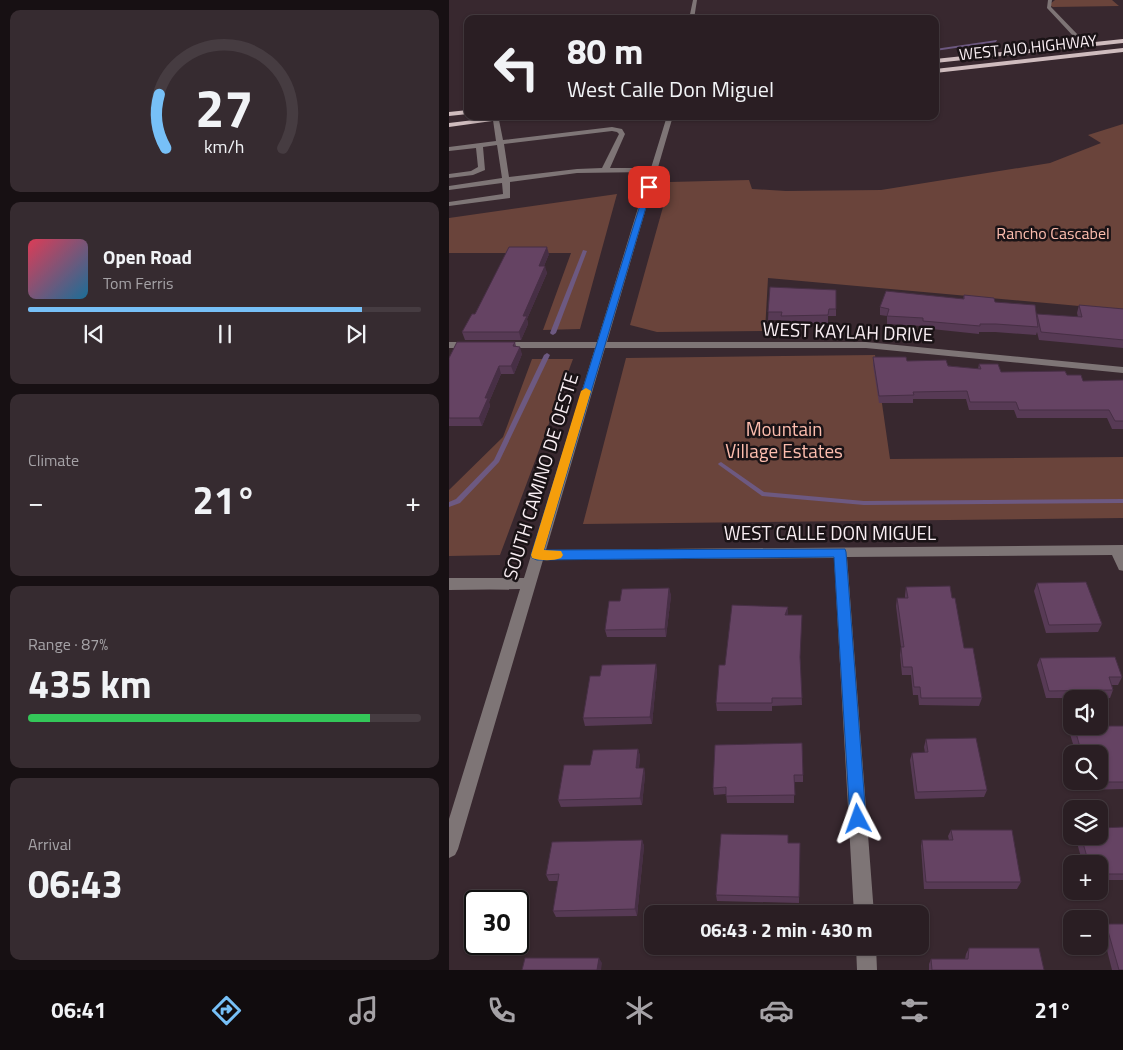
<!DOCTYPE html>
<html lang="en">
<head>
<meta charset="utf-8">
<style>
	:root { --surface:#2a1e23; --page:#362b30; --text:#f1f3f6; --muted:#a5a2a6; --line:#463c41; --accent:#77c0f7 }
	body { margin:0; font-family:"Titillium Web",sans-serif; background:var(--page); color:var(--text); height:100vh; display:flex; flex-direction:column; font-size:19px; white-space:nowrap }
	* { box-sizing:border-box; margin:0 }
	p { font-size:16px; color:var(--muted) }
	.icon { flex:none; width:28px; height:28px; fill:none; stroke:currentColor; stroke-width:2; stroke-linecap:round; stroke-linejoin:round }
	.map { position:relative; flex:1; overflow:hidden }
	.panel { display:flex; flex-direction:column; gap:10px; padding:10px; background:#171013; width:449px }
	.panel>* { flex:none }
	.top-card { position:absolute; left:15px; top:15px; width:475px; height:105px; border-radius:10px; box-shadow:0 1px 4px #0004,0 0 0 1px var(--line); background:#2a1e23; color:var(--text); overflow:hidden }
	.tools { position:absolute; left:614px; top:690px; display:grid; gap:10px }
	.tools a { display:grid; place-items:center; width:45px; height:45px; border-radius:10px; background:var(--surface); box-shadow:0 1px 4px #0004,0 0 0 1px var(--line); font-size:25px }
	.speed { position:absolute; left:15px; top:890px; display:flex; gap:10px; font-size:25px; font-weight:700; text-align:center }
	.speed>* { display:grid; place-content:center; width:65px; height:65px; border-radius:50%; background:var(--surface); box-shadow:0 1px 4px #0004,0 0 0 1px var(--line); line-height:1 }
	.speed .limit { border:2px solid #111; border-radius:8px; background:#fff; color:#111 }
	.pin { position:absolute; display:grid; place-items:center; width:42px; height:42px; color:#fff; margin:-21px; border-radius:10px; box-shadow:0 2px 8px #0006 }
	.me { position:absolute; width:55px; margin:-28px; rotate:356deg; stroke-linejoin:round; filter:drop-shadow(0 0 4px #0008) }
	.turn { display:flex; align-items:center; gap:18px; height:105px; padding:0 20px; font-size:22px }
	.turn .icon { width:65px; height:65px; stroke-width:2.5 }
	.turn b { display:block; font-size:35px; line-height:42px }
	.big { font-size:38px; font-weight:700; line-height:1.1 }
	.panel .tile { flex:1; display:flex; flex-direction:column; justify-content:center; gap:8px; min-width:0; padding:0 18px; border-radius:10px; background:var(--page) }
	.panel .dial { align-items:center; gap:0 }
	.dial svg { height:130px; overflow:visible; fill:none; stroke:var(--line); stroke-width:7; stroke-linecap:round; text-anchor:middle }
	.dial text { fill:var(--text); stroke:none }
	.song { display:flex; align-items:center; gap:15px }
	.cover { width:60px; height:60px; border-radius:8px; background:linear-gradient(135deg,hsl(350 70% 55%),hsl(200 70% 35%)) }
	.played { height:5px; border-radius:2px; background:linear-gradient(90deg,var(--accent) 85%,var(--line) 85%) }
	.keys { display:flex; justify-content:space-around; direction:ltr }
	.heat { display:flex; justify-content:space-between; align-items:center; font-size:28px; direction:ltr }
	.charge { height:8px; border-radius:4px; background:linear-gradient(90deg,#34c759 87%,var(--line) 0) }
	.trip { position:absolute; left:195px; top:905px; width:285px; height:50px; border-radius:10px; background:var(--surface); box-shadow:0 1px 4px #0004,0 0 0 1px var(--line); font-weight:700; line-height:50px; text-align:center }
	.dock { display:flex; height:80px; justify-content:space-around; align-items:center; background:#110c0e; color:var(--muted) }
	.dock .icon { width:35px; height:35px }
	.dock .on { color:var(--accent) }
	.dock b { font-size:22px; color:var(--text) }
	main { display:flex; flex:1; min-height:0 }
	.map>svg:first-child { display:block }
	.green { fill:#6a443b }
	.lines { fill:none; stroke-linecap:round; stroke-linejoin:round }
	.stream { fill:#6d5981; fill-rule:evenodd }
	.minor { fill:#7e7576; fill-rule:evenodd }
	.major { fill:#cfbcbe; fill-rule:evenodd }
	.wall { fill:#573a55 }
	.shaded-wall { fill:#472f45 }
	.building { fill:#654363; stroke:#472f45 }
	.route { fill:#1a73e8; stroke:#114b97 }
	.slow { fill:#f59e0b }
	.labels { text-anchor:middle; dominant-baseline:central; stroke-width:5; stroke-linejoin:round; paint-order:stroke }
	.far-street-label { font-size:16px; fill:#f9eef3; stroke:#1a1316 }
	.far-park-label { font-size:16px; fill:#fdbdae; stroke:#1a1316 }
	.street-label { font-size:19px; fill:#f9eef3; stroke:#1a1316 }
	.park-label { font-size:19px; fill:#fdbdae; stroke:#1a1316 }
</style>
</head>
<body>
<main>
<section class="panel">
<div class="tile dial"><svg viewBox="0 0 100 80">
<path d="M14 69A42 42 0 1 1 86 69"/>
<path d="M14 69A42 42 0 0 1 10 36" stroke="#77c0f7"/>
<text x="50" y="56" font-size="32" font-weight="700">27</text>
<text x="50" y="72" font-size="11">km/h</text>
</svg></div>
<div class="tile">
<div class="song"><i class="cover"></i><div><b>Open Road</b><p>Tom Ferris</p></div></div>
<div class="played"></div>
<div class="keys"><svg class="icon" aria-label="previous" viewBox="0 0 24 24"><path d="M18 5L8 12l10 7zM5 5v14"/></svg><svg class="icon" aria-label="pause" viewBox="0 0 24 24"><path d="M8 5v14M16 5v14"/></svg><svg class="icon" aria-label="next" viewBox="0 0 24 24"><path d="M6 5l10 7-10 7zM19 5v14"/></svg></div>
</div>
<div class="tile"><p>Climate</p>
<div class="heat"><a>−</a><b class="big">21°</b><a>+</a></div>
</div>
<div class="tile"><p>Range · 87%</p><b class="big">435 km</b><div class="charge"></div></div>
<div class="tile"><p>Arrival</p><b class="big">06:43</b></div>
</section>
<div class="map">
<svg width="675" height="970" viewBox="0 0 675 970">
	<rect width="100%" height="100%" fill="#38282f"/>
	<path class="green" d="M 606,0 L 663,0 L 670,6 L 604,7 L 600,5 Z
		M 674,124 L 674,310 L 319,278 L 316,331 L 208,332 L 181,325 L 221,182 L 300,180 L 303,189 L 337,191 L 432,190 L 601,163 L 652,143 L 639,135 Z
		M 168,194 L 131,329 L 94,330 L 122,253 L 0,253 L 0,218 Z
		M 426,355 L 441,459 L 674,457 L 674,518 L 134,524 L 177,358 Z
		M 83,359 L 124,359 L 51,555 L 0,556 L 0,490 L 54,437 Z"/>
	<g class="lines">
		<path class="stream" d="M 548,40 L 547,42 L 486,51 L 486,49 Z
			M 134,250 L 138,251 L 107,333 L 104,335 L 102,334 L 101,333 Z
			M 98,353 L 101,355 L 50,462 L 11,503 L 0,507 L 0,502 L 7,499 L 45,460 L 95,355 Z
			M 272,462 L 315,492 L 415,501 L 675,499 L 675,503 L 415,505 L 313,496 L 270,465 L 269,464 L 270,463 Z"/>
		<path class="minor" d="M 244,0 L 248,0 L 245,19 L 240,19 Z
			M 599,0 L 603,0 L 602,7 L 630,36 L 644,43 L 644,45 L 626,38 L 598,8 Z
			M 218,116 L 224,116 L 158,342 L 417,342 L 675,367 L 675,373 L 417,348 L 156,348 L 97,550 L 675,545 L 675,571 L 670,570 L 663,555 L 398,557 L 425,914 L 405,914 L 385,558 L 94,560 L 9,849 L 6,855 L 0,858 L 0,819 L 71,589 L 0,590 L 0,578 L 75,578 L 146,348 L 50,348 L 45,345 L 50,342 L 148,342 L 200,172 L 128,173 L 61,182 L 61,198 L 0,206 L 0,202 L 54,194 L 53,183 L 0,190 L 0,186 L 53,178 L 48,145 L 34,147 L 36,170 L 24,175 L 0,178 L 0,174 L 22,171 L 29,167 L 27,148 L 0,151 L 0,147 L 47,141 L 44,120 L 47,118 L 50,120 L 54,140 L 163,127 L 173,129 L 176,134 L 161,168 L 202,168 ZM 163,131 L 168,132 L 170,134 L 153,168 L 128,169 L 60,177 L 55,144 Z
			M 0,342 L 23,342 L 28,345 L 23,348 L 0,348 Z
			M 407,946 L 427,946 L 428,970 L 408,970 Z"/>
		<path class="major" d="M 675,39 L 675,43 L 486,63 L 486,59 Z
			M 675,48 L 675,52 L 486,73 L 486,69 Z
			M 19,110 L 19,114 L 0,116 L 0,112 Z
			M 58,116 L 80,116 L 0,127 L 0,123 Z"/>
	</g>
	<path class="wall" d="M 100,254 L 95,266 L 98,273 L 78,319 L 79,324 L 72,340 L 16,340 L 13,332 L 26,314 Z
		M 321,287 L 387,309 L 387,316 L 379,316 L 379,323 L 332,323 L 332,320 L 319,320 Z
		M 515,295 L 546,302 L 588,317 L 588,314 L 629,317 L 628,313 L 630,305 L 675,309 L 675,348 L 590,340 L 588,332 L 587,335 L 546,332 L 530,332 L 530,334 L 473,328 L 473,326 L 438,324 L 438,316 L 431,315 L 431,307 L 514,299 Z
		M 66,342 L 67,346 L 73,354 L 65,374 L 52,374 L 40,402 L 41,406 L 33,426 L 0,426 L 0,358 Z
		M 424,357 L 529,369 L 530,364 L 552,372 L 618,375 L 634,381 L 675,380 L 675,429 L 663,429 L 658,418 L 568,418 L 565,410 L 520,410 L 517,399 L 464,399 L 464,403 L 430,403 L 424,365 Z
		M 588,583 L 653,624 L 649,632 L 597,633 L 585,591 Z
		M 457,587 L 503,598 L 515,648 L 533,698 L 530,706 L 470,705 L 469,695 L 464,695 L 462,675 L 453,675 L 451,655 L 452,647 L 447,606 L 448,598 L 456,598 L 456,595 Z
		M 220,588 L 222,596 L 217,637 L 158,637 L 156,630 Z
		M 339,615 L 351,658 L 353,705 L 323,706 L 323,711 L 268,711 L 267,703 L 276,665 Z
		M 591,658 L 673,677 L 669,685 L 663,685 L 664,690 L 661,698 L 597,698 L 588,665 Z
		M 207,664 L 208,672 L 203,724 L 136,726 L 134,718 L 151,676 Z
		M 625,726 L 675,726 L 675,789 L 638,790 L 635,781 L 650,781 L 650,754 L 627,754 L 621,734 Z
		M 477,739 L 538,790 L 535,797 L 466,799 L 461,760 L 463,753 L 476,753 L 475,747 Z
		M 266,745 L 354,775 L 354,782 L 345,782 L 345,803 L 278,803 L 277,794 L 265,795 L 264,788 Z
		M 189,749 L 191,756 L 190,768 L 195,768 L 196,775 L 193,805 L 112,807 L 109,800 L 141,765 Z
		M 675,827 L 675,880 L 650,880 L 650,864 L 634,864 L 626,836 L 650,836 Z
		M 502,830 L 572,882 L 568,889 L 475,889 L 472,846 L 473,840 L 500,840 L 499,836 Z
		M 193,840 L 195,846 L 188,916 L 107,917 L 104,911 L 109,881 L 100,881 L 97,875 Z
		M 339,843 L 351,843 L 350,903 L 268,901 L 267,895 Z
		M 657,924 L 675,970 L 663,970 L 653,930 Z
		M 520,948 L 595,970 L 480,970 L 480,964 L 482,959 L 516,959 L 517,954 Z"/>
	<path class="shaded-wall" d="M 98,247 L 100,254 L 92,273 L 90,266 Z
		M 96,266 L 98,273 L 78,319 L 79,324 L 72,340 L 70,332 L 74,316 Z
		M 71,347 L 73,354 L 65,374 L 62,366 Z
		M 50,366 L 52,374 L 40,402 L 41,406 L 33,426 L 30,418 L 36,398 Z
		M 220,588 L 222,596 L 217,637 L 216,629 Z
		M 339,607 L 339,615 L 336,615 Z
		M 207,664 L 208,672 L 203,724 L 201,717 Z
		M 189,749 L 191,756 L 189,775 L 187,768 Z
		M 195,768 L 196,775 L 193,805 L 191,798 Z
		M 193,840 L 195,846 L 188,916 L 186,909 Z
		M 150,958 L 153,963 L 152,970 L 148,970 Z"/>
	<path class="building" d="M 60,247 L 98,247 L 90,266 L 96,266 L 74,316 L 78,316 L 70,332 L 13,332 L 23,314 L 26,314 Z
		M 321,287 L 387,290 L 387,309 L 380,309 L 379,315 L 332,316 L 333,312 L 319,312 Z
		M 437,291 L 515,299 L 515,295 L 545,298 L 546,302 L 586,305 L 589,327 L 547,324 L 531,324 L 531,326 L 474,321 L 474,318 L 438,316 L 440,309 L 431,307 Z
		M 630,305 L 675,309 L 675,340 L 592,332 L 588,314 L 633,317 Z
		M 8,342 L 66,342 L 64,346 L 71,347 L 62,366 L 50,366 L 36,398 L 39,398 L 30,418 L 0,418 L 0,358 Z
		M 424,357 L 457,357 L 458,361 L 497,360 L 499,366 L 532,369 L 530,364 L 549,364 L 552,372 L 616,371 L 618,375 L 632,375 L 634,381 L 675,380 L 675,421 L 666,421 L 660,410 L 570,410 L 567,402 L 521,402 L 518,391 L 464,392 L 465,395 L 430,396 Z
		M 637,582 L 653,624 L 600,625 L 588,583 Z
		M 501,586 L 503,598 L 506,598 L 515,648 L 524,648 L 533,698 L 472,698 L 471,687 L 465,687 L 463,667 L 454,667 L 452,647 L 455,647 L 448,598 L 459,598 L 457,587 Z
		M 220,588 L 216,629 L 156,630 L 160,601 L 171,601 L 173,589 Z
		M 283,605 L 339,607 L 336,615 L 353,615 L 351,657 L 353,698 L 323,698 L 323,703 L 267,703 L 270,665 L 276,665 Z
		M 666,657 L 673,677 L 660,677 L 664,690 L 600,691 L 591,658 Z
		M 207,664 L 201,717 L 134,718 L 141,676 L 151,676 L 153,665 Z
		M 625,726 L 675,726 L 675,782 L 642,782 L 641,781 L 650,781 L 650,754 L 633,754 Z
		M 527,738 L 538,790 L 468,792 L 463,753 L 479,752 L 477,739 Z
		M 353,743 L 354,775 L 345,775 L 346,795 L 277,796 L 277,787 L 264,788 L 266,745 Z
		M 189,749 L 187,768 L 195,768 L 191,798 L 109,800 L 115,765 L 141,765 L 144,750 Z
		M 675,827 L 675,874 L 650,874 L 650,864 L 640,864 L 632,836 L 650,836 L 650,828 Z
		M 502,830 L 563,830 L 572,882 L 477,882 L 473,840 L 504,840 Z
		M 272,834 L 339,835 L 339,843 L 351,843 L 350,897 L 267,895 Z
		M 193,840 L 186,909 L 104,911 L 110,874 L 97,875 L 103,842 Z
		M 657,924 L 675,924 L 675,970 L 670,970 Z
		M 520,948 L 590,948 L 595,970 L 483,970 L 482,959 L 519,959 Z
		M 76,958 L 150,958 L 148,970 L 73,970 Z"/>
	<path class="route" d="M 197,186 L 203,187 L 95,550 L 396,549 L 397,552 L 417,819 L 414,824 L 409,827 L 403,824 L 401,819 L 385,557 L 88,560 L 83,558 L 82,555 Z"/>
	<path class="slow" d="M 137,388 L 142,391 L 95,550 L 112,551 L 114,555 L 112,558 C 104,561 92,561 83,558 L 82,555 L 132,391 Z"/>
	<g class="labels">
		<g class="far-street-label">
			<text transform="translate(579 47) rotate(-6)">WEST AJO HIGHWAY</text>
		</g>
		<g class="far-park-label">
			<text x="604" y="233">Rancho Cascabel</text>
		</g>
		<g class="street-label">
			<text transform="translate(399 331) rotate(2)">WEST KAYLAH DRIVE</text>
			<text transform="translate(91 476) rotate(-73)">SOUTH CAMINO DE OESTE</text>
			<text x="381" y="532">WEST CALLE DON MIGUEL</text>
		</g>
		<g class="park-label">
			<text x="335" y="428">Mountain<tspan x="335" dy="22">Village Estates</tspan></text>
		</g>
	</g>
</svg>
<div class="tools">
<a><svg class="icon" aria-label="sound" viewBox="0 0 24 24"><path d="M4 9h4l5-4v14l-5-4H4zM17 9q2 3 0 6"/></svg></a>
<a><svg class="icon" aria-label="search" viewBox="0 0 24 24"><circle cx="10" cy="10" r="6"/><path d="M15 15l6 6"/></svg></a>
<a><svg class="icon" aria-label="layers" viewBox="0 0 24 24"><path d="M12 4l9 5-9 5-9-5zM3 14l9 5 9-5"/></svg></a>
<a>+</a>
<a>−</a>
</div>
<div class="speed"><div class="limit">30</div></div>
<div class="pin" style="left:200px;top:187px;background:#d93025"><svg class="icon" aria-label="arrive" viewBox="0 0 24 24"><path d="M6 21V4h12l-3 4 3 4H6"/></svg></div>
<svg class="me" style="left:409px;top:819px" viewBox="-20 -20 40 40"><path d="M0-17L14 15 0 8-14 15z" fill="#1a73e8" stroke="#fff" stroke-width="4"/></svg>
<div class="trip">06:43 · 2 min · 430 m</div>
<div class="top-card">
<div class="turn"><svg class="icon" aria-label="left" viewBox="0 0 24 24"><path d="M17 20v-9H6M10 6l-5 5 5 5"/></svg><div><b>80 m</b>West Calle Don Miguel</div></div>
</div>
</div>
</main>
<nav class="dock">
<b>06:41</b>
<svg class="icon on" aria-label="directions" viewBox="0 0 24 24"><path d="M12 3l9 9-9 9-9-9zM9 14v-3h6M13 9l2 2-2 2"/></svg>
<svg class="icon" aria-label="music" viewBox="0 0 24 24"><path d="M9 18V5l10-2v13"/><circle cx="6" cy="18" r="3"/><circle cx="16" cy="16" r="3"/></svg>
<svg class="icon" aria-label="phone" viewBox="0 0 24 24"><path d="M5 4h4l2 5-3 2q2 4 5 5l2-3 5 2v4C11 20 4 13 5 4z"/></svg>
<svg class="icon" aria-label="climate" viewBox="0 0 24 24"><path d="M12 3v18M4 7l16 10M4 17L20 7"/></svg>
<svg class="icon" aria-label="car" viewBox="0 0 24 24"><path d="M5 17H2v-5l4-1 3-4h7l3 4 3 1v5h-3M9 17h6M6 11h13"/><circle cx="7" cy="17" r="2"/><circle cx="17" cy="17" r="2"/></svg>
<svg class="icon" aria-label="filters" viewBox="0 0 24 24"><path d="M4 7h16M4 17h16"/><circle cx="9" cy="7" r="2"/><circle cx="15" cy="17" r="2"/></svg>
<b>21°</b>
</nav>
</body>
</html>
